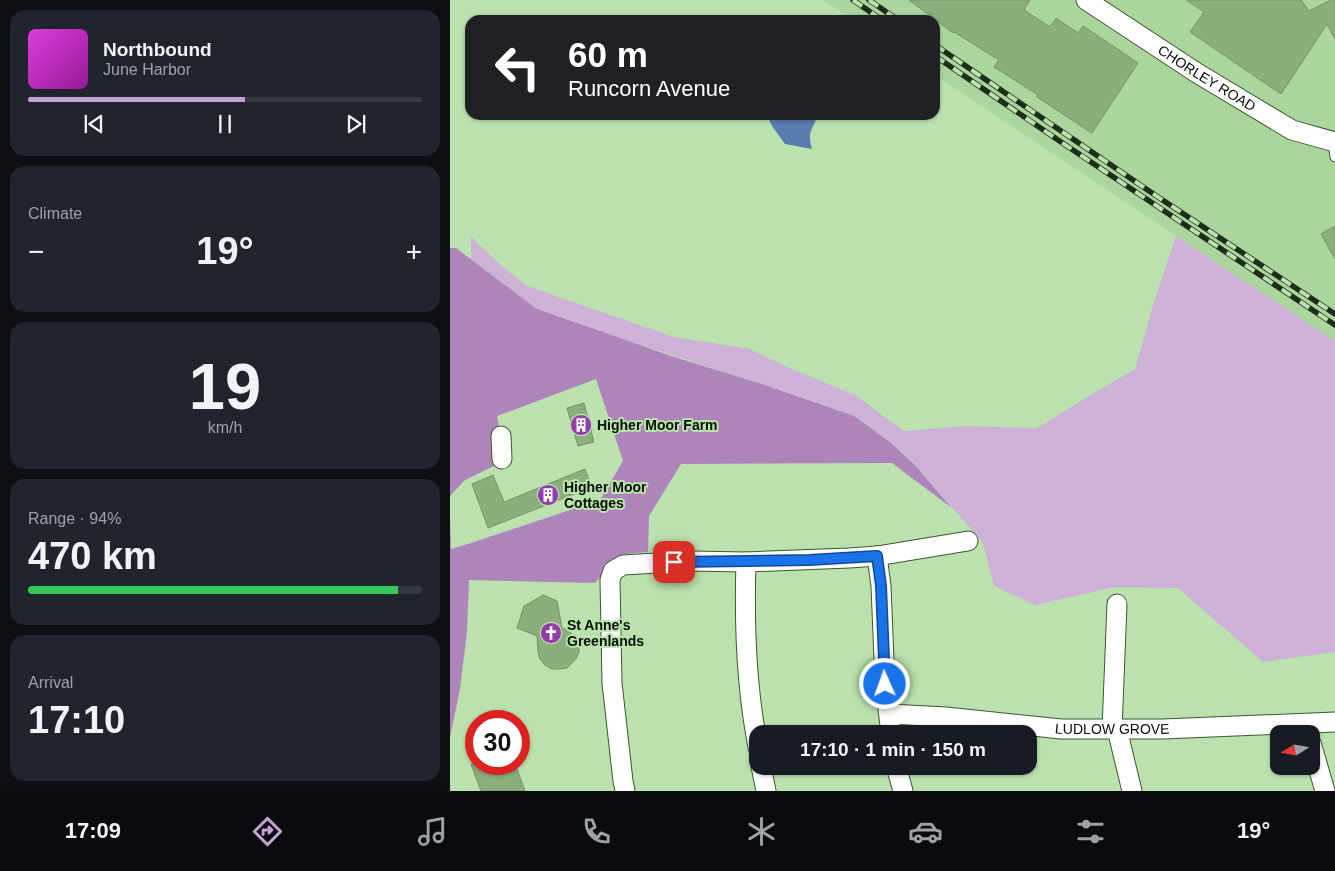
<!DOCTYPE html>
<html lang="en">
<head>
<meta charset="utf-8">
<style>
	:root { --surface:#171b24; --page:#20242c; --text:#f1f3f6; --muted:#9ea1a6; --line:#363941; --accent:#c6a1d4 }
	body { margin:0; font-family:Helvetica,sans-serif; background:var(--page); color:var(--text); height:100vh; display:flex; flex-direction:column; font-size:19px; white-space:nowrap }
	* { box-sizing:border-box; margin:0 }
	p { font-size:16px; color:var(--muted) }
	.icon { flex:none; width:28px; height:28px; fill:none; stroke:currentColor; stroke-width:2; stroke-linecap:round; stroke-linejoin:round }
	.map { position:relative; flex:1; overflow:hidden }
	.details { display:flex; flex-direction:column; gap:10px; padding:10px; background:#0d0f14; width:450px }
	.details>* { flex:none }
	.banner { position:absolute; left:15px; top:15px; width:475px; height:105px; border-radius:15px; box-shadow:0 1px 4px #0004; background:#202124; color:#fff; overflow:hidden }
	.needle { width:32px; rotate:259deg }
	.controls { position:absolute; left:820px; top:725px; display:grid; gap:10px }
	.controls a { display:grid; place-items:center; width:50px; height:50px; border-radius:10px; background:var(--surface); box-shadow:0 1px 4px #0004; font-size:25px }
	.speed { position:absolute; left:15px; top:710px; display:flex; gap:10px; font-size:25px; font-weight:700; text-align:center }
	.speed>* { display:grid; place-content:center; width:65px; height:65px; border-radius:50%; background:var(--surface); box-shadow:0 1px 4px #0004; line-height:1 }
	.speed .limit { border:8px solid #d22; background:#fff; color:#111 }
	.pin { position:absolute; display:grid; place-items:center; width:42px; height:42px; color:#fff; margin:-21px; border-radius:10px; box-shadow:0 2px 8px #0006 }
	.me { position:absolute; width:55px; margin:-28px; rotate:358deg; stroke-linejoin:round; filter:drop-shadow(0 0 4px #0008) }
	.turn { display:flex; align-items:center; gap:18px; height:105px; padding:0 20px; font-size:22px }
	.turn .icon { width:65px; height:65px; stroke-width:2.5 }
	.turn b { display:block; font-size:35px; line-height:42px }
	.big { font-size:38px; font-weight:700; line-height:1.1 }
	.details .widget { flex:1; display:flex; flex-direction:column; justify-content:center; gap:8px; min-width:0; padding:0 18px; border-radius:15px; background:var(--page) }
	.details .dial { align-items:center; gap:0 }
	.dial b { font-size:65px; line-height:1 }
	.song { display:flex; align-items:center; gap:15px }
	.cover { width:60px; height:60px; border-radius:8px; background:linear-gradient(135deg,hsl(300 70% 55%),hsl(300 70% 35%)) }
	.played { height:5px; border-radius:2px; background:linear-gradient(90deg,var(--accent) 55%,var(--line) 55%) }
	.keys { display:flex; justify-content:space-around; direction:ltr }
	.heat { display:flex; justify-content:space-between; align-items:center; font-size:28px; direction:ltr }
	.charge { height:8px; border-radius:4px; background:linear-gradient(90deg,#34c759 94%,var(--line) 0) }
	.trip { position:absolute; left:299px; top:725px; width:288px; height:50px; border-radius:15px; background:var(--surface); box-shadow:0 1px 4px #0004; font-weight:700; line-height:50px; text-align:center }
	.tabs { display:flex; height:80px; justify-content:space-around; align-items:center; background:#090b0e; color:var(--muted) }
	.tabs .icon { width:35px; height:35px }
	.tabs .active { color:var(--accent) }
	.tabs b { font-size:22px; color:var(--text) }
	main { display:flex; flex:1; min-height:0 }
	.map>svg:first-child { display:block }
	.built { fill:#abd59d }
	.green { fill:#cdb1d7 }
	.forest { fill:#ad85ba }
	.water { fill:#5a7db0 }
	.building { fill:#8aae7d; stroke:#729566 }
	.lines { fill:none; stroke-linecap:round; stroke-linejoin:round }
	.lane-casing { stroke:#39592d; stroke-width:11 }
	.street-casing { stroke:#39592d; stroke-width:21 }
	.lane { stroke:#fff; stroke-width:9 }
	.street { stroke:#fff; stroke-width:19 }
	.rail-casing { stroke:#1e2e1a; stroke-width:5.5 }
	.rail { stroke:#bbe1ae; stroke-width:4; stroke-dasharray:11; stroke-linecap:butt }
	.route-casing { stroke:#114b97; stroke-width:12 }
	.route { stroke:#1a73e8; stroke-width:9 }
	.labels { text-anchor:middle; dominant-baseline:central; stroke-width:4; stroke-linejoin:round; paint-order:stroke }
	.street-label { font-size:14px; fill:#041002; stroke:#bbe1ae }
	.poi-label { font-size:14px; font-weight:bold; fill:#041002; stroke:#bbe1ae; text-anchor:start }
</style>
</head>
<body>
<main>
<section class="details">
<div class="widget">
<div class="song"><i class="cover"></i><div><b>Northbound</b><p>June Harbor</p></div></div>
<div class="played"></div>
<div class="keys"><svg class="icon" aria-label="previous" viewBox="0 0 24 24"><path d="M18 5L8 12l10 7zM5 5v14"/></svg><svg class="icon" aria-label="pause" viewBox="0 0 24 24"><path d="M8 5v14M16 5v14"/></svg><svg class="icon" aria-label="next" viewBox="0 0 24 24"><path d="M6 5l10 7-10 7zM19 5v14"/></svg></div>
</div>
<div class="widget"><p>Climate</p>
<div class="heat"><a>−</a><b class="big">19°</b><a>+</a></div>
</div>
<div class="widget dial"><b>19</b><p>km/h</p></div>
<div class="widget"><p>Range · 94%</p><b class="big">470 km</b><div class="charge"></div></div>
<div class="widget"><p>Arrival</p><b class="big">17:10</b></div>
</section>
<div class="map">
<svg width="885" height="791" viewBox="0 0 885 791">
	<rect width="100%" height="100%" fill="#bbe1ae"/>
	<path class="built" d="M 373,0 L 885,0 L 885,342 L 485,75 L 485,20 L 403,20 Z"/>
	<path class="green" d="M 726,236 L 885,341 L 885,652 L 813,662 L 728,588 L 665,587 L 585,605 L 544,586 L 533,543 L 463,462 L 440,442 L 404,416 L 312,384 L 168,338 L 87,309 L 21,259 L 21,237 L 52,266 L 76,285 L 100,294 L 224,337 L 300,349 L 344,370 L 405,395 L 454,431 L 513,426 L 587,428 L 644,393 L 685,369 L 704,302 Z"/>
	<path class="forest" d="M 0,248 L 6,248 L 87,309 L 221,356 L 312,384 L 404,416 L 440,442 L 465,465 L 502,508 L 442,463 L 231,464 L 199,516 L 198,552 L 176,554 L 164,561 L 145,583 L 19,580 L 17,632 L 10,689 L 0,737 L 0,517 L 1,549 L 15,545 L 150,500 L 173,461 L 146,379 L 47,416 L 51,436 L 52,459 L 44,466 L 15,480 L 0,496 Z"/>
	<path class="water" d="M 317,115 L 368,115 C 362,131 357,131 362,149 L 335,144 L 322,126 Z"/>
	<path class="building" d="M 459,0 L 580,0 L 574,10 L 600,27 L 606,18 L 628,33 L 633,26 L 688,63 L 642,133 L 587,97 L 588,95 L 544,67 L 549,60 L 504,32 L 503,33 Z
		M 736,0 L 851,0 L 859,11 L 881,0 L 885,0 L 885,39 L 877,24 L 831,94 L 740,32 L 754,12 Z
		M 885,226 L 885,259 L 871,234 Z
		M 134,403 L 144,442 L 128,446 L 117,408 Z
		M 135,469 L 142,487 L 38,528 L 22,484 L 43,475 L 54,502 Z
		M 93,595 L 107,601 L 112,628 L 119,631 L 126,638 L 129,645 L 129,652 L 126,659 L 117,668 L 110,669 L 102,669 L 95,665 L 90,659 L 88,652 L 87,636 L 67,628 L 74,606 Z
		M 21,764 L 50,764 L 54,773 L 67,769 L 75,791 L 31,791 Z"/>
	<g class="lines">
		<g class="lane-casing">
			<path id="lane" d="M 883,142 L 885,157"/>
		</g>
		<g class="street-casing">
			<g id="street">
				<path id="s1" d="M 636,0 L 747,73 L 842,130 L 885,142"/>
				<path d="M 51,436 L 52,459"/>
				<path d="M 427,556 L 431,586 L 435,684 L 441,734"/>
				<path d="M 296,562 C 294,624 296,686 308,747"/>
				<path id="s2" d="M 439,714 L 496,717 L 611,729 L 713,729 L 885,722"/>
				<path d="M 662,729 L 667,604"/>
				<path d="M 667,729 L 682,791"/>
				<path d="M 861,743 L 875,791"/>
				<path d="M 311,766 L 316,791"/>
				<path d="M 446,766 L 453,791"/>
				<path d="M 175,791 L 173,781 L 162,683 L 160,580 L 163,571 L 173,565 L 241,561 L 296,562 L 399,558 L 427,556 L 518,541"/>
			</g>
		</g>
		<use href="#lane" class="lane"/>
		<use href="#street" class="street"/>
		<g class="rail-casing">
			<path id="rail" d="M 403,0 L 432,20
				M 419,0 L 448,20
				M 485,45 L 705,195 L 885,314
				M 485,56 L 611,142 L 885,325"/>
		</g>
		<use href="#rail" class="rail"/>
	</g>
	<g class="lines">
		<g class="route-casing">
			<path id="route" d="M 224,562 L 359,560 L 427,556 L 431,586 L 435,684"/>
		</g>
		<use href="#route" class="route"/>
	</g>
	<defs>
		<g id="building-disc" transform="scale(1.125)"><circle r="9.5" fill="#923dab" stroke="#bbe1ae"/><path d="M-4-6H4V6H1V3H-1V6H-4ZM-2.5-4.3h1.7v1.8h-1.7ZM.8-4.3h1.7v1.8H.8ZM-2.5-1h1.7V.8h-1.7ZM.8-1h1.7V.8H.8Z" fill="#fff"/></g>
		<g id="church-disc" transform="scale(1.125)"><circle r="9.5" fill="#923dab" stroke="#bbe1ae"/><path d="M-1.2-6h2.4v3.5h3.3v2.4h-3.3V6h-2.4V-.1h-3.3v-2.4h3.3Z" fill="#fff"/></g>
	</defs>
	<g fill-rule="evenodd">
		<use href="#building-disc" x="131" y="425"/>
		<use href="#building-disc" x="98" y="495"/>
		<use href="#church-disc" x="101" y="633"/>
	</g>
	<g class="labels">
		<g class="street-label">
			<text stroke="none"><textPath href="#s1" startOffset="144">CHORLEY ROAD</textPath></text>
			<text stroke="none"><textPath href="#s2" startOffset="224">LUDLOW GROVE</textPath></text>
		</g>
		<g class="poi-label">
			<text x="147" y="425">Higher Moor Farm</text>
			<text x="114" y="487">Higher Moor<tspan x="114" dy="16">Cottages</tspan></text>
			<text x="117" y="625">St Anne's<tspan x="117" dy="16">Greenlands</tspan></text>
		</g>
	</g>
</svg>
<div class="controls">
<a><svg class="needle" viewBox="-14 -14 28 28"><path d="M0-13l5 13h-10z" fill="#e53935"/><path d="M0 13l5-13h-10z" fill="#9ea1a6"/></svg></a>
</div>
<div class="speed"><div class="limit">30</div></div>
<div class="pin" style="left:224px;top:562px;background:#d93025"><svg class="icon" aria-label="arrive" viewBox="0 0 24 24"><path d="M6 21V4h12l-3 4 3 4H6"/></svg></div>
<svg class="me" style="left:435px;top:684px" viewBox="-20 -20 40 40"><circle r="17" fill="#1a73e8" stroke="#fff" stroke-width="3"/><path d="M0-11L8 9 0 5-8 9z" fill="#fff"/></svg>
<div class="trip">17:10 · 1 min · 150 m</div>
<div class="banner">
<div class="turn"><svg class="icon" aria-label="left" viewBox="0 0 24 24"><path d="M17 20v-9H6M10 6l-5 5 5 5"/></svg><div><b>60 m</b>Runcorn Avenue</div></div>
</div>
</div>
</main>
<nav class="tabs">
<b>17:09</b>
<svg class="icon active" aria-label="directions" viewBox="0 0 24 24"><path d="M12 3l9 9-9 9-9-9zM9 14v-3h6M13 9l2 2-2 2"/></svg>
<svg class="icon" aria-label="music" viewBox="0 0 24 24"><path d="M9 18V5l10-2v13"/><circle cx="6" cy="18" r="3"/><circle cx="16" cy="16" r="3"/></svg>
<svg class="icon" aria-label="phone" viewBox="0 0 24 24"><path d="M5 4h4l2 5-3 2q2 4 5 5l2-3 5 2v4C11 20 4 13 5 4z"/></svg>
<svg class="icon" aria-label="climate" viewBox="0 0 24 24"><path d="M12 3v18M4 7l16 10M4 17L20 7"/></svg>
<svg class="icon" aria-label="car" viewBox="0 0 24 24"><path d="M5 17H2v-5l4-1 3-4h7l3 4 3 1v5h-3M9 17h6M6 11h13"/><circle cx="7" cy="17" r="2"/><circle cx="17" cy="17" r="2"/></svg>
<svg class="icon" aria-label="filters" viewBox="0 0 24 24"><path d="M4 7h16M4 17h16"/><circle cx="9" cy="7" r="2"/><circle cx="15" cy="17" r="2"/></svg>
<b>19°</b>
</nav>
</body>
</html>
